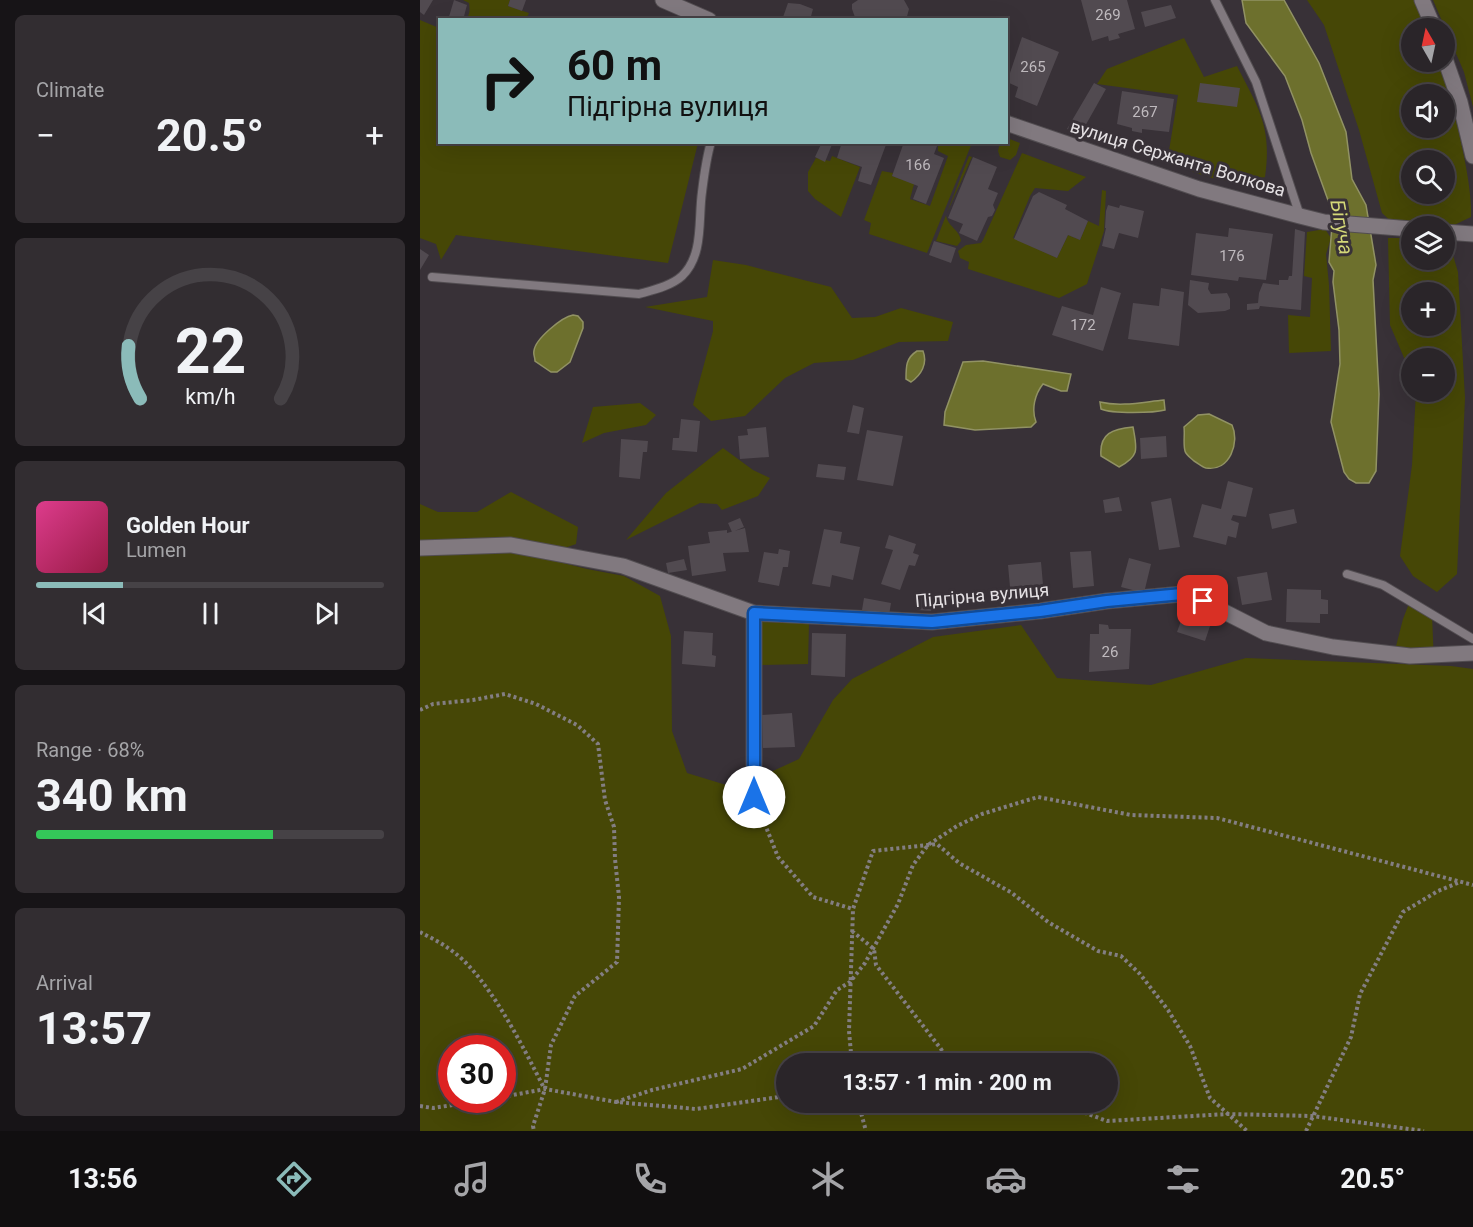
<!DOCTYPE html>
<html lang="en">
<head>
<meta charset="utf-8">
<style>
	:root { --surface:#2a2529; --page:#322d31; --text:#f1f3f6; --muted:#a5a5a8; --line:#464246; --accent:#8bbbb9 }
	body { margin:0; font-family:Roboto,sans-serif; background:var(--page); color:var(--text); height:100vh; display:flex; flex-direction:column; font-size:22px; white-space:nowrap }
	* { box-sizing:border-box; margin:0 }
	p { font-size:20px; color:var(--muted) }
	.icon { flex:none; width:33px; height:33px; fill:none; stroke:currentColor; stroke-width:2; stroke-linecap:round; stroke-linejoin:round }
	.map { position:relative; flex:1; overflow:hidden }
	.sheet { display:flex; flex-direction:column; gap:15px; padding:15px; background:#171417; width:420px }
	.sheet>* { flex:none }
	.hud { position:absolute; left:18px; top:18px; width:570px; height:126px; border-radius:0px; box-shadow:0 6px 24px #0002,0 0 0 2px var(--line); background:#8bbbb9; color:#111; overflow:hidden }
	.needle { width:39px; rotate:351deg }
	.tools { position:absolute; left:981px; top:18px; display:grid; gap:12px }
	.tools a { display:grid; place-items:center; width:54px; height:54px; border-radius:50%; background:var(--surface); box-shadow:0 6px 24px #0002,0 0 0 2px var(--line); font-size:30px }
	.speed { position:absolute; left:18px; top:1035px; display:flex; gap:12px; font-size:30px; font-weight:700; text-align:center }
	.speed>* { display:grid; place-content:center; width:78px; height:78px; border-radius:50%; background:var(--surface); box-shadow:0 6px 24px #0002,0 0 0 2px var(--line); line-height:1 }
	.speed .limit { border:9px solid #d22; background:#fff; color:#111 }
	.pin { position:absolute; display:grid; place-items:center; width:51px; height:51px; color:#fff; margin:-26px; border-radius:12px; box-shadow:0 3px 9px #0006 }
	.me { position:absolute; width:66px; margin:-33px; rotate:0deg; stroke-linejoin:round; filter:drop-shadow(0 0 4px #0008) }
	.turn { display:flex; align-items:center; gap:21px; height:126px; padding:0 30px; font-size:27px }
	.turn .icon { width:78px; height:78px; stroke-width:2.5 }
	.turn b { display:block; font-size:42px; line-height:51px }
	.big { font-size:45px; font-weight:700; line-height:1.1 }
	.sheet .tile { flex:1; display:flex; flex-direction:column; justify-content:center; gap:9px; min-width:0; padding:0 21px; border-radius:9px; background:var(--page) }
	.sheet .dial { align-items:center; gap:0 }
	.dial svg { height:156px; overflow:visible; fill:none; stroke:var(--line); stroke-width:7; stroke-linecap:round; text-anchor:middle }
	.dial text { fill:var(--text); stroke:none }
	.song { display:flex; align-items:center; gap:18px }
	.cover { width:72px; height:72px; border-radius:9px; background:linear-gradient(135deg,hsl(330 70% 55%),hsl(340 70% 35%)) }
	.played { height:6px; border-radius:3px; background:linear-gradient(90deg,var(--accent) 25%,var(--line) 25%) }
	.keys { display:flex; justify-content:space-around; direction:ltr }
	.heat { display:flex; justify-content:space-between; align-items:center; font-size:33px; direction:ltr }
	.charge { height:9px; border-radius:4px; background:linear-gradient(90deg,#34c759 68%,var(--line) 0) }
	.trip { position:absolute; left:356px; top:1053px; width:342px; height:60px; border-radius:30px; background:var(--surface); box-shadow:0 6px 24px #0002,0 0 0 2px var(--line); font-weight:700; line-height:60px; text-align:center }
	.tab-bar { display:flex; height:96px; justify-content:space-around; align-items:center; background:#110f10; color:var(--muted) }
	.tab-bar .icon { width:42px; height:42px }
	.tab-bar .selected { color:var(--accent) }
	.tab-bar b { font-size:27px; color:var(--text) }
	main { display:flex; flex:1; min-height:0 }
	.map>svg:first-child { display:block }
	.green { fill:#464706; fill-rule:evenodd }
	.water { fill:#6d702d; stroke:#919264; stroke-width:1.5 }
	.building { fill:#514a50 }
	.lines { fill:none; stroke-linecap:round; stroke-linejoin:round }
	.service-casing { stroke:#524d51; stroke-width:10 }
	.minor-casing { stroke:#524d51; stroke-width:17 }
	.path { stroke:#837e82; stroke-width:4; stroke-dasharray:3 3; stroke-linecap:butt }
	.service { stroke:#81797f; stroke-width:8 }
	.minor { stroke:#81797f; stroke-width:15 }
	.route-casing { stroke:#114b97; stroke-width:15 }
	.route { stroke:#1a73e8; stroke-width:10 }
	.labels { text-anchor:middle; dominant-baseline:central; stroke-width:6; stroke-linejoin:round; paint-order:stroke }
	.number-label { font-size:15px; fill:#bfbabe }
	.street-label { font-size:18px; fill:#e4e0e3; stroke:#383137 }
	.water-label { font-size:20px; font-style:italic; fill:#d4d878; stroke:#383137 }
</style>
</head>
<body>
<main>
<section class="sheet">
<div class="tile"><p>Climate</p>
<div class="heat"><a>−</a><b class="big">20.5°</b><a>+</a></div>
</div>
<div class="tile dial"><svg viewBox="0 0 100 80">
<path d="M14 69A42 42 0 1 1 86 69"/>
<path d="M14 69A42 42 0 0 1 8 42" stroke="#8bbbb9"/>
<text x="50" y="56" font-size="32" font-weight="700">22</text>
<text x="50" y="72" font-size="11">km/h</text>
</svg></div>
<div class="tile">
<div class="song"><i class="cover"></i><div><b>Golden Hour</b><p>Lumen</p></div></div>
<div class="played"></div>
<div class="keys"><svg class="icon" aria-label="previous" viewBox="0 0 24 24"><path d="M18 5L8 12l10 7zM5 5v14"/></svg><svg class="icon" aria-label="pause" viewBox="0 0 24 24"><path d="M8 5v14M16 5v14"/></svg><svg class="icon" aria-label="next" viewBox="0 0 24 24"><path d="M6 5l10 7-10 7zM19 5v14"/></svg></div>
</div>
<div class="tile"><p>Range · 68%</p><b class="big">340 km</b><div class="charge"></div></div>
<div class="tile"><p>Arrival</p><b class="big">13:57</b></div>
</section>
<div class="map">
<svg width="1053" height="1131" viewBox="0 0 1053 1131">
	<rect width="100%" height="100%" fill="#383137"/>
	<path class="green" d="M 43,0 L 90,0 L 88,6 L 109,13 L 106,19 L 46,19 C 50,14 50,10 49,3 Z
		M 887,0 L 995,0 L 1006,28 L 992,28 L 992,62 L 1020,62 L 1023,70 C 1033,108 1053,181 1051,217 L 1030,227 L 992,226 L 975,225 L 962,213 L 939,130 L 904,25 ZM 992,94 L 1024,94 L 1024,128 L 992,128 ZM 992,160 L 1024,160 L 1024,194 L 992,194 Z
		M 1013,0 L 1053,0 L 1053,107 L 1044,72 Z
		M 0,20 L 19,28 L 20,142 L 278,143 L 248,263 L 36,235 L 21,260 L 16,244 L 0,238 Z
		M 764,38 L 784,77 L 817,66 C 839,109 852,127 845,177 C 814,189 777,175 747,161 C 736,156 723,155 711,152 L 712,146 L 748,157 L 758,95 L 677,84 L 687,69 Z
		M 587,138 L 600,143 L 596,155 L 590,160 L 580,157 L 578,151 L 580,143 L 586,142 Z
		M 518,143 L 552,143 L 507,253 L 449,234 L 451,223 L 444,220 L 462,171 L 473,173 L 472,176 L 494,184 L 490,199 L 510,206 L 528,156 L 518,151 Z
		M 602,153 L 666,177 L 648,191 L 615,188 L 610,196 L 593,238 L 637,258 L 648,235 L 660,240 L 668,221 L 679,226 L 682,190 L 686,191 L 684,231 L 667,284 L 639,298 L 548,269 L 549,262 L 540,258 L 538,251 L 546,245 L 561,243 L 563,240 Z
		M 412,156 L 440,167 L 421,217 L 395,199 L 388,191 L 388,172 L 396,158 L 410,161 Z
		M 549,156 L 552,157 L 526,215 C 527,226 540,230 541,241 L 537,246 L 516,241 Z
		M 905,229 L 911,238 L 906,254 L 909,285 L 911,351 L 869,353 L 868,315 L 890,317 L 892,278 L 884,276 L 887,232 Z
		M 968,238 L 991,238 L 992,260 L 1024,260 L 1025,244 L 1032,252 L 1038,272 L 1045,398 L 1037,574 L 1017,592 L 993,576 L 980,556 L 992,465 L 996,392 L 1024,392 L 1024,358 L 992,358 L 991,374 L 970,325 ZM 992,292 L 1024,292 L 1024,326 L 992,326 Z
		M 293,260 L 326,265 L 411,287 L 432,318 L 455,317 L 481,308 L 533,322 L 528,341 L 479,342 L 433,360 L 394,363 L 365,378 L 325,416 L 291,421 L 273,405 L 293,331 L 293,321 L 225,307 L 287,297 Z
		M 220,403 L 236,415 L 226,425 L 184,433 L 162,443 L 173,407 Z
		M 303,448 L 333,470 L 350,478 L 338,496 L 302,510 L 297,504 L 280,503 L 206,540 L 246,493 Z
		M 91,492 L 158,527 L 156,544 L 139,550 L 0,542 L 0,504 L 18,512 L 57,512 Z
		M 56,551 L 103,553 L 167,569 L 204,576 L 240,596 L 251,636 L 252,731 L 267,773 L 316,788 L 379,759 L 413,700 L 432,679 L 513,637 L 601,625 L 637,678 L 731,685 L 826,658 L 1031,666 L 1053,669 L 1053,1131 L 0,1131 L 0,552 ZM 32,1048 L 82,1048 L 82,1100 L 32,1100 ZM 366,1064 L 687,1064 L 687,1102 L 366,1102 Z
		M 990,601 L 1012,615 L 1014,663 L 973,658 L 983,619 Z
		M 340,622 L 389,623 L 388,664 L 339,665 Z"/>
	<path class="water" d="M 822,0 L 864,0 L 899,63 L 926,132 L 932,179 L 946,205 L 956,265 L 953,280 L 959,394 L 956,471 L 949,483 L 936,483 L 929,479 L 924,472 L 911,422 L 920,364 L 919,330 L 913,282 L 914,271 L 909,262 L 913,214 L 891,153 L 882,120 L 865,76 L 826,23 Z
		M 153,315 L 158,316 L 163,322 L 163,328 L 150,362 L 137,372 L 131,372 L 115,361 C 115,357 113,354 114,351 C 115,339 142,317 153,315 Z
		M 497,351 L 503,351 C 508,364 501,375 491,382 L 486,379 C 486,366 486,358 497,351 Z
		M 563,361 L 651,374 L 647,391 L 641,391 L 623,384 C 615,394 611,409 616,422 L 611,427 L 555,430 L 524,425 L 525,412 L 543,362 Z
		M 744,400 L 745,410 C 734,413 692,414 681,409 L 680,402 C 701,407 723,402 744,400 Z
		M 789,414 L 812,425 C 820,442 810,472 786,468 C 782,467 778,463 774,461 C 771,458 766,455 765,451 C 763,444 765,434 764,427 L 778,415 Z
		M 713,427 C 717,449 720,456 699,467 L 681,456 C 679,433 693,429 713,427 Z"/>
	<path class="building" d="M 0,0 L 13,0 L 4,15 L 0,12 Z
		M 34,0 L 47,5 L 43,20 L 28,20 Z
		M 90,0 L 106,0 L 102,11 L 88,6 Z
		M 438,0 L 484,0 L 489,9 L 486,20 L 436,20 L 432,9 L 432,4 Z
		M 661,0 L 707,0 L 715,29 L 698,34 L 700,38 L 689,41 L 688,36 L 672,41 Z
		M 368,3 L 380,4 L 393,9 L 390,20 L 362,20 Z
		M 751,5 L 756,18 L 725,27 L 721,12 Z
		M 602,37 L 639,52 L 617,106 L 595,97 L 598,87 L 587,82 Z
		M 674,83 L 686,89 L 660,135 L 647,129 Z
		M 780,83 L 820,88 L 817,107 L 777,102 Z
		M 702,91 L 754,99 L 749,132 L 722,129 L 722,133 L 712,131 L 712,128 L 697,124 Z
		M 402,142 L 413,142 L 405,162 L 395,157 Z
		M 422,142 L 467,142 L 451,185 L 438,181 L 442,167 L 417,158 Z
		M 484,142 L 508,142 L 517,146 L 514,154 L 524,158 L 506,204 L 493,199 L 498,186 L 472,176 Z
		M 553,157 L 577,167 L 568,189 L 578,193 L 573,205 L 575,210 L 572,216 L 568,217 L 557,241 L 539,233 L 543,224 L 528,218 Z
		M 619,192 L 647,205 L 645,209 L 668,221 L 660,240 L 648,235 L 637,258 L 594,239 L 613,196 Z
		M 688,205 L 699,208 L 700,205 L 724,211 L 718,238 L 699,233 L 694,249 L 682,246 L 686,228 L 685,228 L 686,211 Z
		M 809,228 L 853,234 L 846,280 L 819,277 L 818,281 L 771,275 L 776,233 L 808,237 Z
		M 875,229 L 885,232 L 881,310 L 840,306 L 839,309 L 827,310 L 827,304 L 838,303 L 839,293 L 843,283 L 859,285 L 859,280 L 868,280 L 869,276 L 872,276 Z
		M 514,241 L 536,248 L 531,263 L 509,255 Z
		M 0,249 L 9,255 L 0,270 Z
		M 770,280 L 789,283 L 788,289 L 791,294 L 807,293 L 810,299 L 810,309 L 805,311 L 778,313 L 768,305 Z
		M 681,287 L 701,293 L 683,351 L 632,335 L 642,306 L 673,315 Z
		M 741,288 L 764,292 L 759,346 L 708,339 L 713,303 L 739,306 Z
		M 433,405 L 444,408 L 439,434 L 427,432 Z
		M 261,419 L 280,421 L 277,452 L 252,450 L 253,438 L 259,438 Z
		M 346,427 L 349,457 L 320,459 L 318,436 L 328,435 L 327,429 Z
		M 447,430 L 483,436 L 473,486 L 437,480 Z
		M 746,436 L 747,457 L 721,459 L 720,438 Z
		M 201,439 L 228,441 L 227,452 L 223,452 L 220,479 L 199,477 Z
		M 398,464 L 426,467 L 424,480 L 396,477 Z
		M 808,481 L 833,488 L 826,517 L 813,515 L 811,520 L 819,523 L 816,538 L 808,536 L 806,545 L 773,537 L 782,504 L 801,509 Z
		M 699,497 L 702,511 L 685,513 L 683,500 Z
		M 751,498 L 760,547 L 739,550 L 731,502 Z
		M 874,509 L 877,523 L 852,529 L 849,514 Z
		M 320,518 L 324,527 L 312,532 L 308,523 Z
		M 325,528 L 329,552 L 303,553 L 306,571 L 272,576 L 268,546 L 290,543 L 288,532 L 307,530 L 307,533 Z
		M 404,529 L 422,532 L 420,543 L 440,547 L 433,580 L 412,575 L 410,587 L 392,584 Z
		M 469,535 L 496,544 L 493,553 L 499,555 L 495,566 L 489,565 L 480,590 L 461,584 L 473,550 L 465,548 Z
		M 359,549 L 370,551 L 368,567 L 363,567 L 359,586 L 338,582 L 344,552 L 358,554 Z
		M 671,551 L 674,586 L 653,588 L 650,552 Z
		M 709,558 L 731,564 L 724,593 L 701,587 Z
		M 264,559 L 267,570 L 248,573 L 246,563 Z
		M 621,562 L 624,596 L 591,598 L 588,565 Z
		M 847,572 L 852,600 L 822,605 L 817,577 Z
		M 867,589 L 901,590 L 901,599 L 908,600 L 908,614 L 900,614 L 900,623 L 866,622 Z
		M 496,597 L 514,598 L 513,611 L 496,610 Z
		M 444,598 L 471,603 L 469,615 L 442,610 Z
		M 766,607 L 793,617 L 785,641 L 757,632 Z
		M 679,624 L 688,625 L 689,629 L 711,629 L 709,669 L 669,672 L 670,634 L 679,634 Z
		M 264,631 L 293,633 L 292,655 L 296,656 L 295,667 L 262,664 Z
		M 392,633 L 426,634 L 425,677 L 391,675 Z
		M 372,713 L 375,747 L 343,748 L 342,715 Z"/>
	<g class="lines">
		<g class="service-casing">
			<path id="service" d="M 795,0 L 836,82 L 880,216
				M 12,277 L 219,294 C 233,290 251,286 262,276 C 284,255 278,220 282,192 C 284,176 286,159 291,142
				M 927,574 L 963,585 L 1053,639"/>
		</g>
		<g class="minor-casing">
			<path id="minor" d="M 243,0 L 289,20
				M 1002,0 L 1014,28
				M 1024,56 L 1040,102 L 1053,156
				M 586,123 L 779,189 L 880,216 L 904,222 L 992,229
				M 1024,232 L 1053,234
				M 0,548 L 91,545 L 203,566 L 334,613 L 512,622 L 620,611 L 687,601 L 762,594 L 783,601 L 846,633 L 913,647 L 990,656 L 1053,653
				M 334,797 L 334,613"/>
		</g>
		<path class="path" d="M 0,710 L 13,704 L 53,700 L 85,694 L 116,704 L 157,725 L 178,744 L 185,800 L 194,827 L 195,859 L 199,897 L 197,962 L 155,996 L 131,1045 L 125,1089 L 113,1126 L 114,1131
			M 340,812 L 358,857 L 393,897 L 433,909
			M 432,931 L 454,949 L 456,965 L 521,1049 L 530,1064
			M 0,932 C 9,937 20,942 28,948 C 67,973 103,1047 124,1088
			M 432,1064 L 429,1031 L 433,909 L 453,851 L 517,844 L 539,863 L 592,893 L 628,922 L 678,951 L 701,956 L 720,974 L 748,1010 L 770,1046 L 790,1098 L 827,1131
			M 82,1097 L 125,1089 L 196,1102 L 276,1109 L 366,1096
			M 196,1102 L 232,1090 L 322,1069 L 394,1026 L 417,990 L 430,982 L 445,963 L 478,904 L 493,865 L 508,845 L 537,826 L 562,814 L 618,797 L 711,815 L 797,818 L 1053,885
			M 438,1102 L 446,1131
			M 636,1102 L 687,1121 L 807,1114 L 892,1116 L 1004,1131
			M 0,1106 L 13,1108 L 66,1100
			M 886,1131 L 931,1037 L 940,994 L 983,912 L 1018,891 L 1040,882"/>
		<use href="#service" class="service"/>
		<use href="#minor" class="minor"/>
	</g>
	<g class="lines">
		<g class="route-casing">
			<path id="route" d="M 334,797 L 334,613 L 512,622 L 620,611 L 687,601 L 762,594 L 783,601"/>
		</g>
		<use href="#route" class="route"/>
	</g>
	<g class="labels">
		<g class="number-label">
			<text x="688" y="15">269</text>
			<text x="613" y="67">265</text>
			<text x="725" y="112">267</text>
			<text x="498" y="165">166</text>
			<text x="812" y="256">176</text>
			<text x="663" y="325">172</text>
			<text x="690" y="652">26</text>
		</g>
		<g class="street-label">
			<text transform="translate(758 158) rotate(17)">вулиця Сержанта Волкова</text>
			<text transform="translate(562 595) rotate(-5)">Підгірна вулиця</text>
		</g>
		<g class="water-label">
			<text transform="translate(922 227) rotate(80)">Бігуча</text>
		</g>
	</g>
</svg>
<div class="tools">
<a><svg class="needle" viewBox="-14 -14 28 28"><path d="M0-13l5 13h-10z" fill="#e53935"/><path d="M0 13l5-13h-10z" fill="#a5a5a8"/></svg></a>
<a><svg class="icon" aria-label="sound" viewBox="0 0 24 24"><path d="M4 9h4l5-4v14l-5-4H4zM17 9q2 3 0 6"/></svg></a>
<a><svg class="icon" aria-label="search" viewBox="0 0 24 24"><circle cx="10" cy="10" r="6"/><path d="M15 15l6 6"/></svg></a>
<a><svg class="icon" aria-label="layers" viewBox="0 0 24 24"><path d="M12 4l9 5-9 5-9-5zM3 14l9 5 9-5"/></svg></a>
<a>+</a>
<a>−</a>
</div>
<div class="speed"><div class="limit">30</div></div>
<div class="pin" style="left:783px;top:601px;background:#d93025"><svg class="icon" aria-label="arrive" viewBox="0 0 24 24"><path d="M6 21V4h12l-3 4 3 4H6"/></svg></div>
<svg class="me" style="left:334px;top:797px" viewBox="-20 -20 40 40"><circle r="19" fill="#fff"/><path d="M0-13L10 11 0 6-10 11z" fill="#1a73e8"/></svg>
<div class="trip">13:57 · 1 min · 200 m</div>
<div class="hud">
<div class="turn"><svg class="icon" aria-label="right" viewBox="0 0 24 24"><path d="M7 20v-9h11M14 6l5 5-5 5"/></svg><div><b>60 m</b>Підгірна вулиця</div></div>
</div>
</div>
</main>
<nav class="tab-bar">
<b>13:56</b>
<svg class="icon selected" aria-label="directions" viewBox="0 0 24 24"><path d="M12 3l9 9-9 9-9-9zM9 14v-3h6M13 9l2 2-2 2"/></svg>
<svg class="icon" aria-label="music" viewBox="0 0 24 24"><path d="M9 18V5l10-2v13"/><circle cx="6" cy="18" r="3"/><circle cx="16" cy="16" r="3"/></svg>
<svg class="icon" aria-label="phone" viewBox="0 0 24 24"><path d="M5 4h4l2 5-3 2q2 4 5 5l2-3 5 2v4C11 20 4 13 5 4z"/></svg>
<svg class="icon" aria-label="climate" viewBox="0 0 24 24"><path d="M12 3v18M4 7l16 10M4 17L20 7"/></svg>
<svg class="icon" aria-label="car" viewBox="0 0 24 24"><path d="M5 17H2v-5l4-1 3-4h7l3 4 3 1v5h-3M9 17h6M6 11h13"/><circle cx="7" cy="17" r="2"/><circle cx="17" cy="17" r="2"/></svg>
<svg class="icon" aria-label="filters" viewBox="0 0 24 24"><path d="M4 7h16M4 17h16"/><circle cx="9" cy="7" r="2"/><circle cx="15" cy="17" r="2"/></svg>
<b>20.5°</b>
</nav>
</body>
</html>
